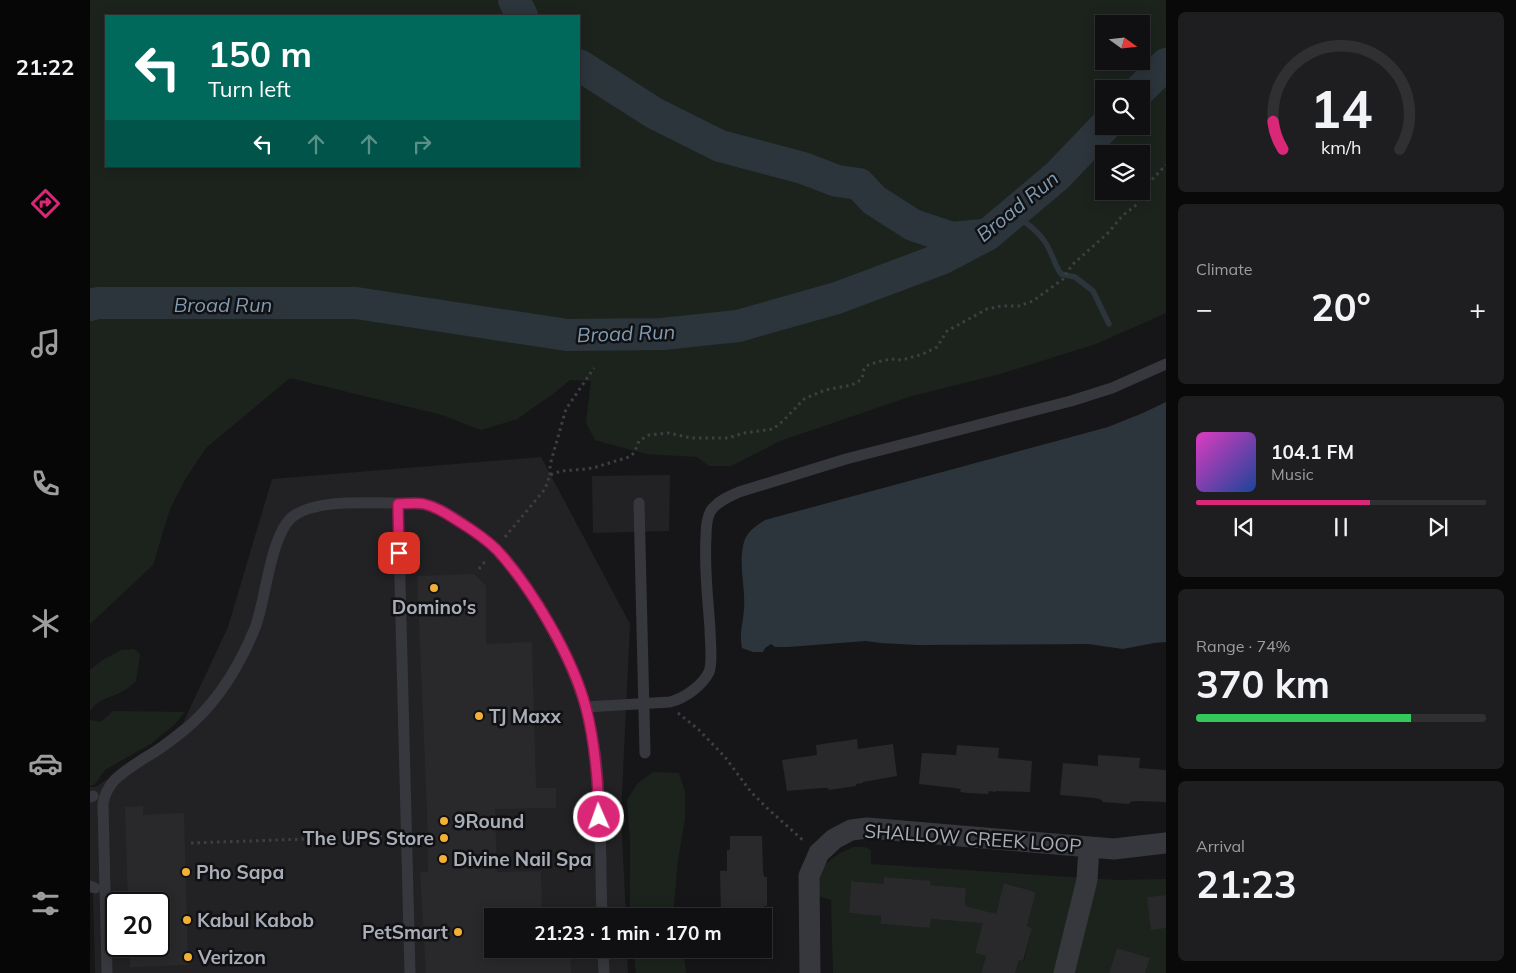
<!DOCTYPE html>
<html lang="en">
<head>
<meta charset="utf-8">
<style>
	:root { --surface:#101012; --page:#1e1e20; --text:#f1f3f6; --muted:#9c9d9f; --line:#303032; --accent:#db2777 }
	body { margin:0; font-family:Mulish,sans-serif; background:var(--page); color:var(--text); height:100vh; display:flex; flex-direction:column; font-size:19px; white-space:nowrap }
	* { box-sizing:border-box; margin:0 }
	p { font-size:16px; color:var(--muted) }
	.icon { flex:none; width:28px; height:28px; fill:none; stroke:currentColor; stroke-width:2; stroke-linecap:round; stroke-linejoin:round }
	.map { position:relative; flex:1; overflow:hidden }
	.drawer { display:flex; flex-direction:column; gap:12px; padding:12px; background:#09090a; width:350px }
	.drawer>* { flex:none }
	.top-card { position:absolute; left:15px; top:15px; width:475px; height:152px; border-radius:0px; box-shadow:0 2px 12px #0003,0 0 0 1px var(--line); background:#00695c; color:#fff; overflow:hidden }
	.needle { width:32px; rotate:105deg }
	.buttons { position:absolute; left:1005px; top:15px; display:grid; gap:10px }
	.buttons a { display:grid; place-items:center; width:55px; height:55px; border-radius:0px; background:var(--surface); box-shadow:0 2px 12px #0003,0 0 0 1px var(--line); font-size:25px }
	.speed { position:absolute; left:15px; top:892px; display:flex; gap:10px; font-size:25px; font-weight:700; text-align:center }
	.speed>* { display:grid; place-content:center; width:65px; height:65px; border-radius:50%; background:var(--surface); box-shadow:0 2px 12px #0003,0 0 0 1px var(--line); line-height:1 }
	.speed .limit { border:2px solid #111; border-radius:8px; background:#fff; color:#111 }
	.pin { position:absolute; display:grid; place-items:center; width:42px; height:42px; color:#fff; margin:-21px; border-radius:10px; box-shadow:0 2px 8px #0006 }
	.me { position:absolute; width:55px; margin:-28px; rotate:358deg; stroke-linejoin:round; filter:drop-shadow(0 0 4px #0008) }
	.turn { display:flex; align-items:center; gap:18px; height:105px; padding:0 20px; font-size:22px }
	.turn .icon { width:65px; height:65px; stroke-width:2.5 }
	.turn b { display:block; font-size:35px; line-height:42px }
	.lanes { display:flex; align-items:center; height:48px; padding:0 20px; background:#0003; justify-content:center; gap:25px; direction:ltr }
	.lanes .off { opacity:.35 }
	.big { font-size:38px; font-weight:700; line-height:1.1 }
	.drawer .card { flex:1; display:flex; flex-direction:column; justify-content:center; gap:8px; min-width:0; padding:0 18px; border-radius:8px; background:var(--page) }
	.drawer .dial { align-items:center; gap:0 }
	.dial svg { height:130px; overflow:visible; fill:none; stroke:var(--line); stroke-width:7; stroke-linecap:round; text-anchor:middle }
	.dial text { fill:var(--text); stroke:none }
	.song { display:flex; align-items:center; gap:15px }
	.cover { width:60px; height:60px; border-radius:8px; background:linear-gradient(135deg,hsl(310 70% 55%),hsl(220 70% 35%)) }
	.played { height:5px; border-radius:2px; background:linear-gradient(90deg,var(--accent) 60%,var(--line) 60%) }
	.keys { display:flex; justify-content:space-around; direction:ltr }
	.heat { display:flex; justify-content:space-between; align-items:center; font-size:28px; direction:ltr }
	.charge { height:8px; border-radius:4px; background:linear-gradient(90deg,#34c759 74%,var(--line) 0) }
	.trip { position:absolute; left:394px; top:908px; width:288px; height:50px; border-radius:0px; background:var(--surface); box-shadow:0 2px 12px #0003,0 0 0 1px var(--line); font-weight:700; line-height:50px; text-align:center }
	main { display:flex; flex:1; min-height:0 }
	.menu { display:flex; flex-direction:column; width:90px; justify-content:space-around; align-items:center; background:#060607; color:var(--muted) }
	.menu .icon { width:35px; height:35px }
	.menu .current { color:var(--accent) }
	.menu b { font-size:22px; color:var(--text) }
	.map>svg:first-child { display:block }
	.built { fill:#222225; fill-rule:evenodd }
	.green { fill:#1c231d; fill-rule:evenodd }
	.water { fill:#2c353c }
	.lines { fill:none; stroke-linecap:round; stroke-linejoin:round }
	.stream { stroke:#2c353c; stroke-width:5.5 }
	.river { stroke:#2c353c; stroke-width:32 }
	.building { fill:#29292c }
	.path { stroke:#3d3f44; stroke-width:3; stroke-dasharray:2.5 4; stroke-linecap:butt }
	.lane { stroke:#37383d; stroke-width:11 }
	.street { stroke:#37383d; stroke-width:21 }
	.route-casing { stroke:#8e194d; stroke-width:12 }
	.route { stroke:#db2777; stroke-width:9 }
	.poi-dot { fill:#f2b134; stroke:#111113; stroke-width:2 }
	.labels { text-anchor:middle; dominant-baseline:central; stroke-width:5; stroke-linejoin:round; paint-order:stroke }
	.poi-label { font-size:19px; font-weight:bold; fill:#a8adb8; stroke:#111113; text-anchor:start }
	.street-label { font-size:19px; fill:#a8adb8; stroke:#111113 }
	.water-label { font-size:20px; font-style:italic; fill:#7f9bb3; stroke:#111113 }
</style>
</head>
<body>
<main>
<nav class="menu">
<b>21:22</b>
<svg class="icon current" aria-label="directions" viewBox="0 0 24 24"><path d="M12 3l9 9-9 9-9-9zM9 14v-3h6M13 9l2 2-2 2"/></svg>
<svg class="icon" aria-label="music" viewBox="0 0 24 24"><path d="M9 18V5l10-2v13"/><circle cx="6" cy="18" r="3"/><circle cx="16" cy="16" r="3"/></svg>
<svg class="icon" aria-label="phone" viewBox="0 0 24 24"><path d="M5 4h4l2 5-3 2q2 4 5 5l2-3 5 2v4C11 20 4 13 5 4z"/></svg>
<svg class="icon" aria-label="climate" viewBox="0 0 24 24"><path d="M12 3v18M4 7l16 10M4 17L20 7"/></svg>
<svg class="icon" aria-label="car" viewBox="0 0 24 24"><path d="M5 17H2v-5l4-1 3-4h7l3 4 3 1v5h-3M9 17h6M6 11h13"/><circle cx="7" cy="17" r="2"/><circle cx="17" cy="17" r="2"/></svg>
<svg class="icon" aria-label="filters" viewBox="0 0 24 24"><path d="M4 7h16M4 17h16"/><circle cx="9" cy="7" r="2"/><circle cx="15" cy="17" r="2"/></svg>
</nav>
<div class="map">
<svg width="1076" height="973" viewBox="0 0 1076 973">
	<rect width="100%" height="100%" fill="#161618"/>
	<path class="built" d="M 451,457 L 540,624 L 531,815 L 536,916 L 402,916 L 402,949 L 537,949 L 538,973 L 5,973 L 3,893 L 0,893 L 0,787 L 6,787 L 62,748 L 93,723 L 138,627 L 182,479 ZM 26,904 L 69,904 L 69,946 L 26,946 Z
		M 580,475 L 579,531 L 503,533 L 502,476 Z"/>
	<path class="green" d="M 0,0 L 1076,0 L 1076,313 L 1006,344 L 910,374 L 822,396 L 690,441 L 641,466 L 619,466 L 607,457 L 556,454 L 505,440 L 496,423 L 501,381 L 480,380 L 463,394 L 427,419 L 391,430 L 352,415 L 200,378 L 116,448 L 96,478 L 80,509 L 63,565 L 0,624 ZM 16,16 L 489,16 L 489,166 L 16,166 ZM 1014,24 L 1051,24 L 1051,61 L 1014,61 ZM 1014,89 L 1051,89 L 1051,126 L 1014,126 ZM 1014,154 L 1051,154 L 1051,191 L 1014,191 Z
		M 44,649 L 50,654 L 46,681 C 42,684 38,689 33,691 C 21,698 6,699 0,712 L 0,670 L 14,659 L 31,650 Z
		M 23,711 L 95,712 L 84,725 L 62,743 L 15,770 L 4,785 L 0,786 L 0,720 L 11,722 Z
		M 563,772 L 589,773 L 595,792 L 595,818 L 588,860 L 583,913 L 584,916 L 540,916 L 540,841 L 537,800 L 548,783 Z
		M 764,847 L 775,847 L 781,850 L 781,864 L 1028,880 L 1076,879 L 1076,895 L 1058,897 L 1076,928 L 1076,973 L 1055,973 L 1060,958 L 1027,948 L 1019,973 L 925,973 L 929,960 L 934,961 L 942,928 L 937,926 L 946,892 L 915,883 L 906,914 L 885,953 L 896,956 L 891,973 L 743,973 L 741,900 L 728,896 C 727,867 739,857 764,847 ZM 761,881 L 794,884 L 841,881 L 840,885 L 876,888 L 874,921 L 841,919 L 840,928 L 790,924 L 791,915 L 759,913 Z
		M 543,949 L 593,949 L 596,973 L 546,973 Z"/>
	<path class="water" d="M 1076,402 L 1076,642 L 1064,643 L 1033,649 L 998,644 L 827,645 L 791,643 L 776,641 L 698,647 L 685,647 L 681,644 L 675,648 L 673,652 L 663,652 L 652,648 C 649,632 653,625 654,609 C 656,587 647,561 655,539 C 659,530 667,525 675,520 L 1018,427 L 1053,413 Z"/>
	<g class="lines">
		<path class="stream" d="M 923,214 C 935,222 947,230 955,242 C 962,252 964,264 971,274 L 985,277 L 1003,291 L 1019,324"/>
		<path class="river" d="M 424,0 L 432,16
			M 489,65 L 564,113 L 630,146 L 713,168 L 747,181 L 769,184 L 784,200 L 823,225 L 862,238 L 892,235
			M 1051,89 L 1076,64
			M 0,305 L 8,303 L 266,303 L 477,335 L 572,334 L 648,326 L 747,298 L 851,259 L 897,235 L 967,176 L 1015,126"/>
	</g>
	<path class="building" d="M 384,574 L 396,586 L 396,644 L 442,642 L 446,788 L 466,788 L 466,808 L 405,809 L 407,872 L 451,871 L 452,916 L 402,916 L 402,949 L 453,949 L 453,951 L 480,949 L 481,973 L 336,973 L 330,872 L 338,872 L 337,810 L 327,576 Z
		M 767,739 L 768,749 L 803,744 L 807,776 L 773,782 L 773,783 L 766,784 L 766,786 L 739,790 L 738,788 L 731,788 L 697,791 L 692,760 L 727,755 L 726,745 Z
		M 867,745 L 909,748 L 908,758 L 942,761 L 940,792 L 906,791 L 906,792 L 899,791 L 898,794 L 878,793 L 870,792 L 871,789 L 864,788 L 829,784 L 832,753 L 866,755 Z
		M 1008,755 L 1050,758 L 1049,768 L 1076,770 L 1076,802 L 1047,801 L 1040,802 L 1040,804 L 1012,802 L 1012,800 L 1005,798 L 970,795 L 973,763 L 1008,766 Z
		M 53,806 L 53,815 L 94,813 L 98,965 L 40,967 L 39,946 L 69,946 L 69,904 L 38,904 L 35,807 Z
		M 640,836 L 672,836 L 673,870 L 674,877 L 677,877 L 677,906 L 674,906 L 673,916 L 641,916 L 641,913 L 631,913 L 630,871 L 637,871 L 637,850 L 640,850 Z
		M 794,877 L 841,881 L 840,885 L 876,888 L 875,906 L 906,914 L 914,883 L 946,892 L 937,926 L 942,928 L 933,961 L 929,960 L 925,973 L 891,973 L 896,956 L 885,953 L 893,923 L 841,919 L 840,928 L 790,924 L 791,916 L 759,913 L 761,881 L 794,884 Z
		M 1076,895 L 1076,928 L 1061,930 L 1057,897 Z
		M 1027,948 L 1060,958 L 1055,973 L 1019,973 Z"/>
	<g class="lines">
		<path class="path" d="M 460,475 L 460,465 L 476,409 L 504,368
			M 415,537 L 455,489 L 460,475 L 471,471 L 497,469 L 506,467 L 539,457 L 544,453 L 549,441 L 559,435 L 579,433 L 601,438 L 638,438 L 654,433 L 683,429 L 693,421 L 714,399 L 735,390 L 762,385 L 772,379 L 774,369 L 776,366 L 787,362 L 801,359 L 812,360 L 833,354 L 847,347 L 857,331 L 897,309 L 911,306 L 929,306 L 943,301 L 973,279 L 982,265 L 1019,232 L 1032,216 L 1045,206 L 1055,187 L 1076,165
			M 389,569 L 397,559
			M 588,713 L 608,729 L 635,757 L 661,792 L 677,808 L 715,842
			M 101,843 L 303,836"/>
		<path class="lane" d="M 308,503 L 320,973
			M 549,503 L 555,753
			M 496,707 L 580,702 C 595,698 612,686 619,672 C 623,662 620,641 620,629 C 618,599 614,568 616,537 C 616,528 617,514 623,508 C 630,500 640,496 649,492 L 756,459 L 981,401 L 1022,388 L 1076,364
			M 0,797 L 3,796
			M 0,886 L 5,888
			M 513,949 L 514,973
			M 17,973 L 13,804 C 17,780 34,772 53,759 C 67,751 81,741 93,731 C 107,720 119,707 130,692 C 144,673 156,650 165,628 C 176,599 180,538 201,518 C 223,499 273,503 301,503 C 312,504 324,502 335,505 C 352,509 368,519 382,530 C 389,536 398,541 405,548 C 421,563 434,584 446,602 C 475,650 497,694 505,751 C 512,803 510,863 512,916"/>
		<path class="street" d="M 720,973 L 719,876 L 729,853 L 744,839 L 761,830 L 777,828 L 1024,849 L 1076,843
			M 974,973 L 997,880 L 999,847"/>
	</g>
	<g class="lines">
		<g class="route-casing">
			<path id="route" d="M 309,553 L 308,504 C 316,504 326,502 334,504 C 347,507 357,514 368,521 C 381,529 396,539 407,550 C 442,588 483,658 496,708 C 505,743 508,780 509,817"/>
		</g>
		<use href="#route" class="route"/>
	</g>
	<g class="poi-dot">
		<circle cx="344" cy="588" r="5"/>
		<circle cx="389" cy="716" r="5"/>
		<circle cx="354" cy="821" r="5"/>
		<circle cx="354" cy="838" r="5"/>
		<circle cx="353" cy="859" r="5"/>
		<circle cx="96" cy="872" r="5"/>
		<circle cx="97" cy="920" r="5"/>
		<circle cx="368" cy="932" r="5"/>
		<circle cx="98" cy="957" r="5"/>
	</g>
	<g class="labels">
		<g class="poi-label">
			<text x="344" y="607" text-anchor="middle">Domino's</text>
			<text x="399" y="716">TJ Maxx</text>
			<text x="364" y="821">9Round</text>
			<text x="344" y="838" text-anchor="end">The UPS Store</text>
			<text x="363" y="859">Divine Nail Spa</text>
			<text x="106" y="872">Pho Sapa</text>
			<text x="107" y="920">Kabul Kabob</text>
			<text x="358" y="932" text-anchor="end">PetSmart</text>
			<text x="108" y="957">Verizon</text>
		</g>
		<g class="street-label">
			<text transform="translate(883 838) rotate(4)">SHALLOW CREEK LOOP</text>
		</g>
		<g class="water-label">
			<text transform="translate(927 206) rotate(-39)">Broad Run</text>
			<text x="133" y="304">Broad Run</text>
			<text transform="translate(536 333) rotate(-2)">Broad Run</text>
		</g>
	</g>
</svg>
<div class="buttons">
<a><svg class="needle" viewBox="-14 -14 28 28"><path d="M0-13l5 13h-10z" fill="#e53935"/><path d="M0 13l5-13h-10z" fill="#9c9d9f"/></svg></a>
<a><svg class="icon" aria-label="search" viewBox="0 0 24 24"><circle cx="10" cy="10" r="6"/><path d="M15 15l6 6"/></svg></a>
<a><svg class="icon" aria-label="layers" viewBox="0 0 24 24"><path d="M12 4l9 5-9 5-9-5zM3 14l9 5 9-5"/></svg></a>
</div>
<div class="speed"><div class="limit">20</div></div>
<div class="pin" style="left:309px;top:553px;background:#d93025"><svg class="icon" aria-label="arrive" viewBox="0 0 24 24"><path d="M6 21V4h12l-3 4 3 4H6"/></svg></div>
<svg class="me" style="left:509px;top:817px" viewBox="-20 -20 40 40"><circle r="17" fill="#db2777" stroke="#fff" stroke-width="3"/><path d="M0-11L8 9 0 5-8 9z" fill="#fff"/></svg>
<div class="trip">21:23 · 1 min · 170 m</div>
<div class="top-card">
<div class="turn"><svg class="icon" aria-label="left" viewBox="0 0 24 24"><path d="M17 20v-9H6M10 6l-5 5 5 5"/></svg><div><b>150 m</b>Turn left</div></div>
<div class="lanes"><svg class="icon" aria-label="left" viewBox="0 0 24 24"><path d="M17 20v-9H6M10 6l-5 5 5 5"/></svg><svg class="icon off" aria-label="ahead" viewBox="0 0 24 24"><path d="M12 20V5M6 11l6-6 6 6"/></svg><svg class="icon off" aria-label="ahead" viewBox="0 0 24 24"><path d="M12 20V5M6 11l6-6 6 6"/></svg><svg class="icon off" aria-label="right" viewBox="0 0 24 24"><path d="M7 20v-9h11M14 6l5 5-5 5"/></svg></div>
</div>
</div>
<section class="drawer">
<div class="card dial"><svg viewBox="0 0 100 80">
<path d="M14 69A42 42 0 1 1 86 69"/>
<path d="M14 69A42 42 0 0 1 8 52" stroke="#db2777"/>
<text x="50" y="56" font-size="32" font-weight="700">14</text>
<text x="50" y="72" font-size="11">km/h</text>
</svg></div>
<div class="card"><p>Climate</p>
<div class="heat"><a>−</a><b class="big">20°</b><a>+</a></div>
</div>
<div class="card">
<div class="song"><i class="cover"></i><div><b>104.1 FM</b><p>Music</p></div></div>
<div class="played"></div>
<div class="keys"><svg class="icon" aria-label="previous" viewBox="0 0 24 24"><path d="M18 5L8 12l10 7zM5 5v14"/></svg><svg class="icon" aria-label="pause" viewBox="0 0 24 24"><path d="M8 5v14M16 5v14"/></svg><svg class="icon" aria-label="next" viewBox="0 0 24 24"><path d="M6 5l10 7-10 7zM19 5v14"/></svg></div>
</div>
<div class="card"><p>Range · 74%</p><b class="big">370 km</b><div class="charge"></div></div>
<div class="card"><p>Arrival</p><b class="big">21:23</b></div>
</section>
</main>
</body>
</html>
